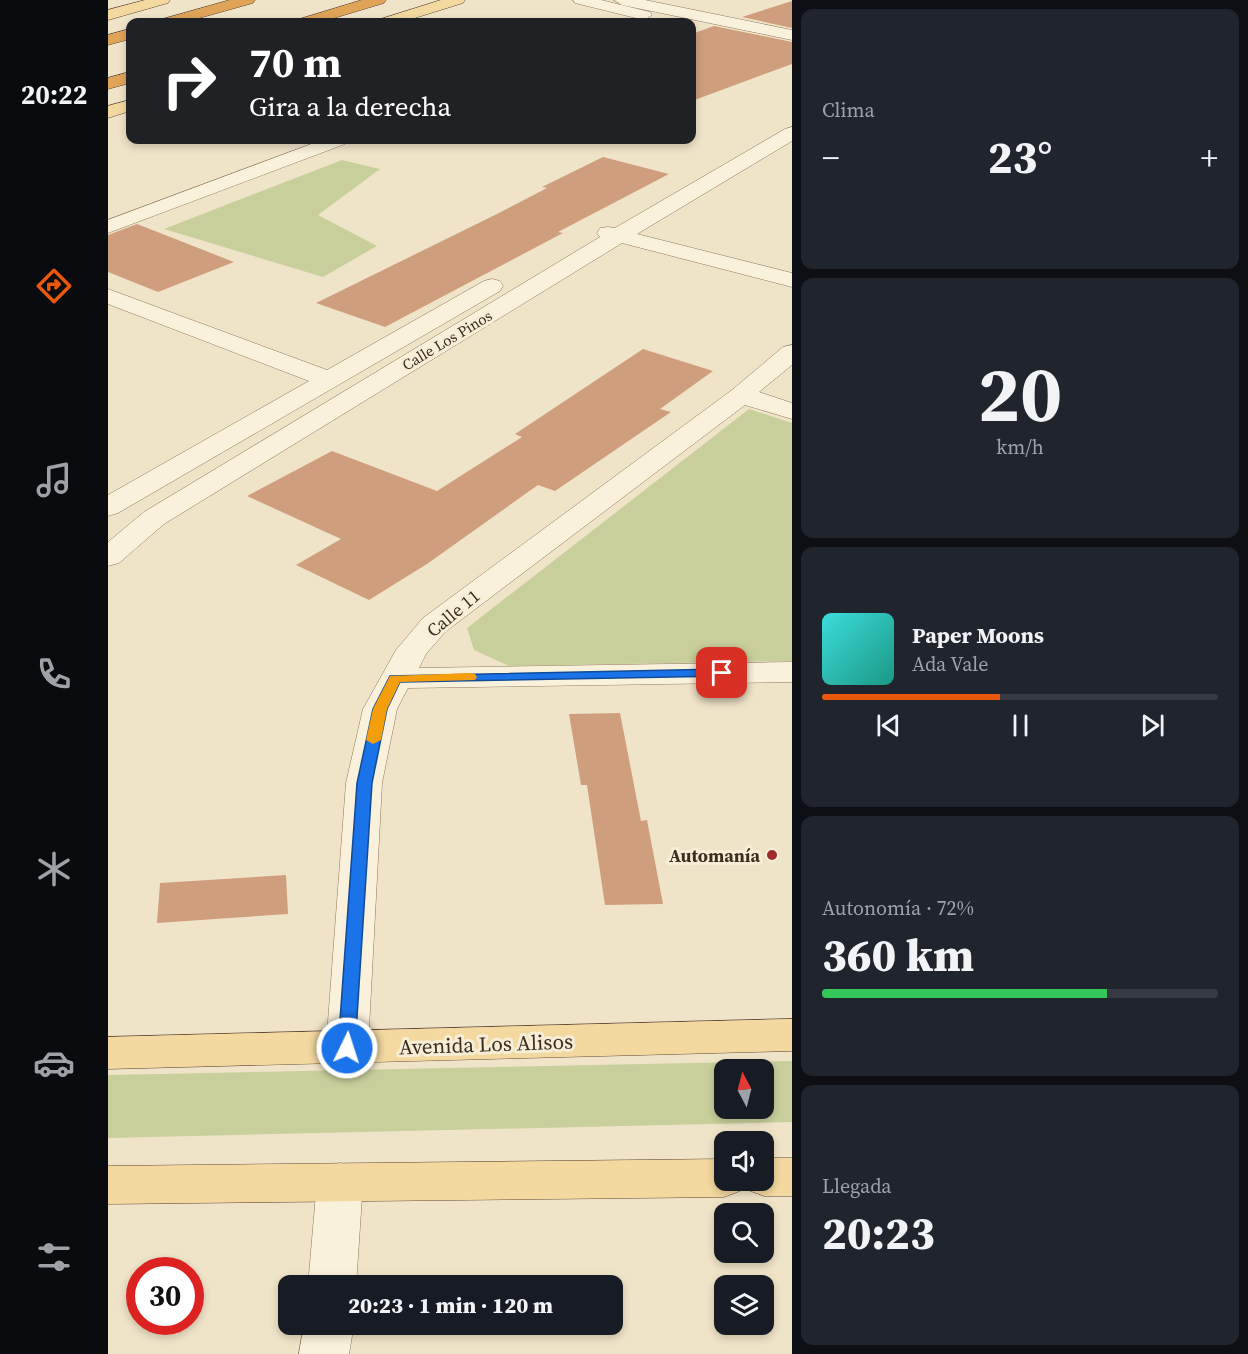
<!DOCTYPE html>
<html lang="es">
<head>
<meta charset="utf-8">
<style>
	:root { --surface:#171b24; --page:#20242c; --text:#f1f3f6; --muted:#9ea1a6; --line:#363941; --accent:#ea580c }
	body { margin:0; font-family:"Source Serif 4",serif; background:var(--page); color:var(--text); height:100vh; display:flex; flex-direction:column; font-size:22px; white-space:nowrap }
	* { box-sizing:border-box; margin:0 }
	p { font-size:20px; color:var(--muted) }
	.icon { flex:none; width:33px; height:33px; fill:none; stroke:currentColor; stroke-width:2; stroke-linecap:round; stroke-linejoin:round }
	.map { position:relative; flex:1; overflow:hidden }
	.side { display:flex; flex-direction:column; gap:9px; padding:9px; background:#0d0f14; width:456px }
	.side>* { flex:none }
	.hud { position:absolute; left:18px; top:18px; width:570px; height:126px; border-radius:12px; box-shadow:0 3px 9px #0003; background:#202124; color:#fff; overflow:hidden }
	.needle { width:39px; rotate:353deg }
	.buttons { position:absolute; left:606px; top:1059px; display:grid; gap:12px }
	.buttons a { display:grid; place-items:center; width:60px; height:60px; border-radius:12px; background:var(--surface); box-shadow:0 3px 9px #0003; font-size:30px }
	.speed { position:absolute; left:18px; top:1257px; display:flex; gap:12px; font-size:30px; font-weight:700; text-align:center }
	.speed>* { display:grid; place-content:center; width:78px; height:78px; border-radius:50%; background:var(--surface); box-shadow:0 3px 9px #0003; line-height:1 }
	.speed .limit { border:9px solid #d22; background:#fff; color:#111 }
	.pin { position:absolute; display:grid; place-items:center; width:51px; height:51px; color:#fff; margin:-26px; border-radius:12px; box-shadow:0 3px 9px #0006 }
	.me { position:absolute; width:66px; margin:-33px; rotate:4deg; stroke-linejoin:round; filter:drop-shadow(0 0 4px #0008) }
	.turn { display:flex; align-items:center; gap:21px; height:126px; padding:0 24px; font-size:27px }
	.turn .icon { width:78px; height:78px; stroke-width:2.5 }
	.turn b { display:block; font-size:42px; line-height:51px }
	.big { font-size:45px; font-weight:800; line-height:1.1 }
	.side .widget { flex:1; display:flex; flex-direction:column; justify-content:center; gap:9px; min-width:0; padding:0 21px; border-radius:12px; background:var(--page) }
	.side .dial { align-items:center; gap:0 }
	.dial b { font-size:78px; line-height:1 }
	.song { display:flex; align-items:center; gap:18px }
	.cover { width:72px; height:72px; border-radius:9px; background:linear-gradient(135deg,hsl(180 70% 55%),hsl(170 70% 35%)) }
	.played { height:6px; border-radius:3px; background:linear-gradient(90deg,var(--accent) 45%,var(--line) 45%) }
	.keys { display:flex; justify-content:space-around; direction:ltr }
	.heat { display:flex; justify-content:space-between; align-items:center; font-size:33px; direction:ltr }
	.charge { height:9px; border-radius:4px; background:linear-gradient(90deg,#34c759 72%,var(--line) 0) }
	.trip { position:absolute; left:170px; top:1275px; width:345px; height:60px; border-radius:12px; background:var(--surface); box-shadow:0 3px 9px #0003; font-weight:800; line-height:60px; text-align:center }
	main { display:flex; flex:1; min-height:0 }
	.menu { display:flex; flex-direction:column; width:108px; justify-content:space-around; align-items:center; background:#090b0e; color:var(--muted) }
	.menu .icon { width:42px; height:42px }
	.menu .selected { color:var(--accent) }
	.menu b { font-size:27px; color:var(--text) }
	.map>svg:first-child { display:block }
	.green { fill:#c9cf9b; fill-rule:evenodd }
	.building { fill:#cf9f7d }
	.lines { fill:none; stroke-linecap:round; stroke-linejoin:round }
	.minor-casing { stroke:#8d765c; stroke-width:1 }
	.major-casing { stroke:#5b4430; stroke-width:1 }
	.highway-casing { stroke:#5b4430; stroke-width:1 }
	.minor { fill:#faf1dc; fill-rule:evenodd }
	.major { fill:#f3d9a0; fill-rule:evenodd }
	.highway { fill:#e0a458; fill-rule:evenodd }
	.route { fill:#1a73e8; stroke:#114b97; stroke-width:1.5 }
	.slow { fill:#f59e0b }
	.poi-dot { fill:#9e2a2b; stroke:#f7eed8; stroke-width:2 }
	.labels { text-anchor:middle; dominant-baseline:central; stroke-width:6; stroke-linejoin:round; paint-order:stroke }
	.far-street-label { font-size:15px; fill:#3d2e20; stroke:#f7eed8 }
	.street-label { font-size:18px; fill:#3d2e20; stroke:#f7eed8 }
	.poi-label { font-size:18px; font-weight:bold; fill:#3d2e20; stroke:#f7eed8; text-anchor:end }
	.near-street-label { font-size:21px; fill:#3d2e20; stroke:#f7eed8 }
</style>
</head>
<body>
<main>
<nav class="menu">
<b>20:22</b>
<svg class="icon selected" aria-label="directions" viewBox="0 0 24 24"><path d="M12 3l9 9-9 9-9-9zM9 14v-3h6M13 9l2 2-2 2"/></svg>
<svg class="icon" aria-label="music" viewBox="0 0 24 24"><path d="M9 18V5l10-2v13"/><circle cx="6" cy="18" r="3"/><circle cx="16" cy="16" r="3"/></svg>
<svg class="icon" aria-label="phone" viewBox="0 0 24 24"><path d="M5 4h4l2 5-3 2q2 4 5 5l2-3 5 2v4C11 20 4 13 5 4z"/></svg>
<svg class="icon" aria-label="climate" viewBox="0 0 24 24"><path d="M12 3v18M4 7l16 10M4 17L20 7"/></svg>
<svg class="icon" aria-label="car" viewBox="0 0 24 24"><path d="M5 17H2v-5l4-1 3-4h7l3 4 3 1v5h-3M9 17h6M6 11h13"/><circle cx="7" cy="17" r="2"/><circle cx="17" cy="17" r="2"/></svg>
<svg class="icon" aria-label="filters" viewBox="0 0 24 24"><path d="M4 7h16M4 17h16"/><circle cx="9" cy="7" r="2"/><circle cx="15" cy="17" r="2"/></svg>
</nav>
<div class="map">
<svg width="684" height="1354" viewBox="0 0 684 1354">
	<rect width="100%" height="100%" fill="#f0e4c8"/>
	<path class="green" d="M 234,160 L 272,169 L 210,215 L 269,246 L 215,277 L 56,229 Z
		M 641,409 L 684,423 L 684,661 L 401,666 L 366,650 L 359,628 Z
		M 684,1061 L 684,1122 L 0,1138 L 0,1075 ZM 616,1070 L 656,1070 L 656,1108 L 616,1108 Z"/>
	<path class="building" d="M 684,1 L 684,28 L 634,17 Z
		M 606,26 L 684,42 L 684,64 L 584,101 L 584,34 Z
		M 495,157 L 561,174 L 450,232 L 455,233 L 277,327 L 208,303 L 391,213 L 439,188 L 434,187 Z
		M 29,224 L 126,262 L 50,292 L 0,272 L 0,235 Z
		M 535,349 L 605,371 L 552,409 L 563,412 L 447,491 L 430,485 L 319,564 L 261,600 L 188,565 L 233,539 L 139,496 L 224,451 L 329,491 L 414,437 L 407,434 Z
		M 512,713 L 533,821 L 539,820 L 555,904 L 497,905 L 479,785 L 473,785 L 461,714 Z
		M 178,875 L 180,914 L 49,923 L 52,883 Z"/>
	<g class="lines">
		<g class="minor-casing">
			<path id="minor" d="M 465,0 L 493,0 L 542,12 L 544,15 L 536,20 L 467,3 Z
				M 506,0 L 537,0 L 684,30 L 684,40 L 514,5 Z
				M 684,127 L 684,141 L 529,234 L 684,273 L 684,287 L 514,243 L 56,524 L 11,563 L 0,566 L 0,542 L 36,512 L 492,237 L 489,233 L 492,228 L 500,227 L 507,228 L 677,129 Z
				M 214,140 L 240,140 L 237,144 L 0,233 L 0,220 Z
				M 384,279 L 392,281 L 395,286 L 392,291 L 10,513 L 0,516 L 0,495 L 201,381 L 0,304 L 0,289 L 219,370 L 376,281 Z
				M 684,345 L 684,365 L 651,392 L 684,403 L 684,419 L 637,405 L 337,632 L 318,654 L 311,668 L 684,662 L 684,682 L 300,688 L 289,709 L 274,783 L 260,1048 L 254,1059 L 239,1064 L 224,1059 L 218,1048 L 238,783 L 255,709 L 288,650 L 315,618 L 624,390 L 675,347 Z
				M 232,1163 L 248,1169 L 255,1182 L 248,1286 L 200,1286 L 209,1182 L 216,1169 Z
				M 196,1324 L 246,1324 L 241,1354 L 191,1354 Z"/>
		</g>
		<g class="major-casing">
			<path id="major" d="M 37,0 L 62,0 L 60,3 L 0,20 L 0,10 Z
				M 333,0 L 357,0 L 355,3 L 294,22 L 271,22 L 273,19 Z
				M 22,100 L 22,111 L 0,118 L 0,106 Z
				M 684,1019 L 684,1051 L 0,1069 L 0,1037 Z
				M 656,1158 L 684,1158 L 684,1196 L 656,1196 L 640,1190 L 636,1183 L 632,1191 L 616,1197 L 0,1204 L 0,1166 L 616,1159 L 616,1180 L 656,1180 Z"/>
		</g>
		<g class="highway-casing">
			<path id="highway" d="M 122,0 L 147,0 L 145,3 L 77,22 L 53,22 L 55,19 Z
				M 254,0 L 278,0 L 276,3 L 213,22 L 190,22 L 192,19 Z
				M 22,29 L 22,39 L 0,45 L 0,35 Z
				M 22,72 L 22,83 L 0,89 L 0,78 Z"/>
		</g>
		<use href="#minor" class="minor"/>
		<use href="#major" class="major"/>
		<use href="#highway" class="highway"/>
	</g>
	<path class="route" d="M 614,669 L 621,673 L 619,676 L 292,682 L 279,709 L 264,783 L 247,1048 L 245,1053 L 239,1055 L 232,1053 L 230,1048 L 249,783 L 265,709 L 282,676 Z"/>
	<path class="slow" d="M 362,673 L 367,674 L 369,677 L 367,680 L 292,682 L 279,709 L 273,740 L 265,744 L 258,740 L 265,709 L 282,676 Z"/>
	<circle class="poi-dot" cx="664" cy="855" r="6"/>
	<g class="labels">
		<g class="far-street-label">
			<text transform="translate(339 340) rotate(-31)">Calle Los Pinos</text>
		</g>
		<g class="street-label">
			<text transform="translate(345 613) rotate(-40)">Calle 11</text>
		</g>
		<g class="poi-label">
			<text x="652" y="855">Automanía</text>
		</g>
		<g class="near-street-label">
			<text transform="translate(378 1044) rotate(-2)">Avenida Los Alisos</text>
		</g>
	</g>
</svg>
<div class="buttons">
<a><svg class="needle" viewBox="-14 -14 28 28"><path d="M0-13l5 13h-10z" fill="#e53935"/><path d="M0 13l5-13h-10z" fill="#9ea1a6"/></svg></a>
<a><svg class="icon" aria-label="sound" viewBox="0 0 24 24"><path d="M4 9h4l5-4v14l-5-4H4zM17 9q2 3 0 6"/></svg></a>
<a><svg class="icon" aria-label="search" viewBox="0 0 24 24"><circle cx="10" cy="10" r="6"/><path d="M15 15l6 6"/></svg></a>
<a><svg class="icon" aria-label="layers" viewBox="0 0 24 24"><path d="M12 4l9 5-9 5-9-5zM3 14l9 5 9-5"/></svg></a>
</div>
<div class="speed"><div class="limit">30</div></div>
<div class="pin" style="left:614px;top:673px;background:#d93025"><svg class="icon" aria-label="arrive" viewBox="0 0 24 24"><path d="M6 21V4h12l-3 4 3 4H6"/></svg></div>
<svg class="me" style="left:239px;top:1048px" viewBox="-20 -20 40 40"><circle r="17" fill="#1a73e8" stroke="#fff" stroke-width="3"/><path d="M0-11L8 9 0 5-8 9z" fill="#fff"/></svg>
<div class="trip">20:23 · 1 min · 120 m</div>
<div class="hud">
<div class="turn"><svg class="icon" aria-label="right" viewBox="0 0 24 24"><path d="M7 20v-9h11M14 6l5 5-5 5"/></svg><div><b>70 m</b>Gira a la derecha</div></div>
</div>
</div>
<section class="side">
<div class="widget"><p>Clima</p>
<div class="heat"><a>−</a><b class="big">23°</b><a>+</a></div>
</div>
<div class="widget dial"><b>20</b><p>km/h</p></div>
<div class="widget">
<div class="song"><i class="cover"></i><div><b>Paper Moons</b><p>Ada Vale</p></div></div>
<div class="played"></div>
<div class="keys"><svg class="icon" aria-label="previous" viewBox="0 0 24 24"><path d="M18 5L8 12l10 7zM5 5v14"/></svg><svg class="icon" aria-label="pause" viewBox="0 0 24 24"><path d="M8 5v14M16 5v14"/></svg><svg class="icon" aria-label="next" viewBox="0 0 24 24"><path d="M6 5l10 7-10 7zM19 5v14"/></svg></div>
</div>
<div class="widget"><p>Autonomía · 72%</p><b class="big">360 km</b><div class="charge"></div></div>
<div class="widget"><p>Llegada</p><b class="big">20:23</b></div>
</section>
</main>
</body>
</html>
